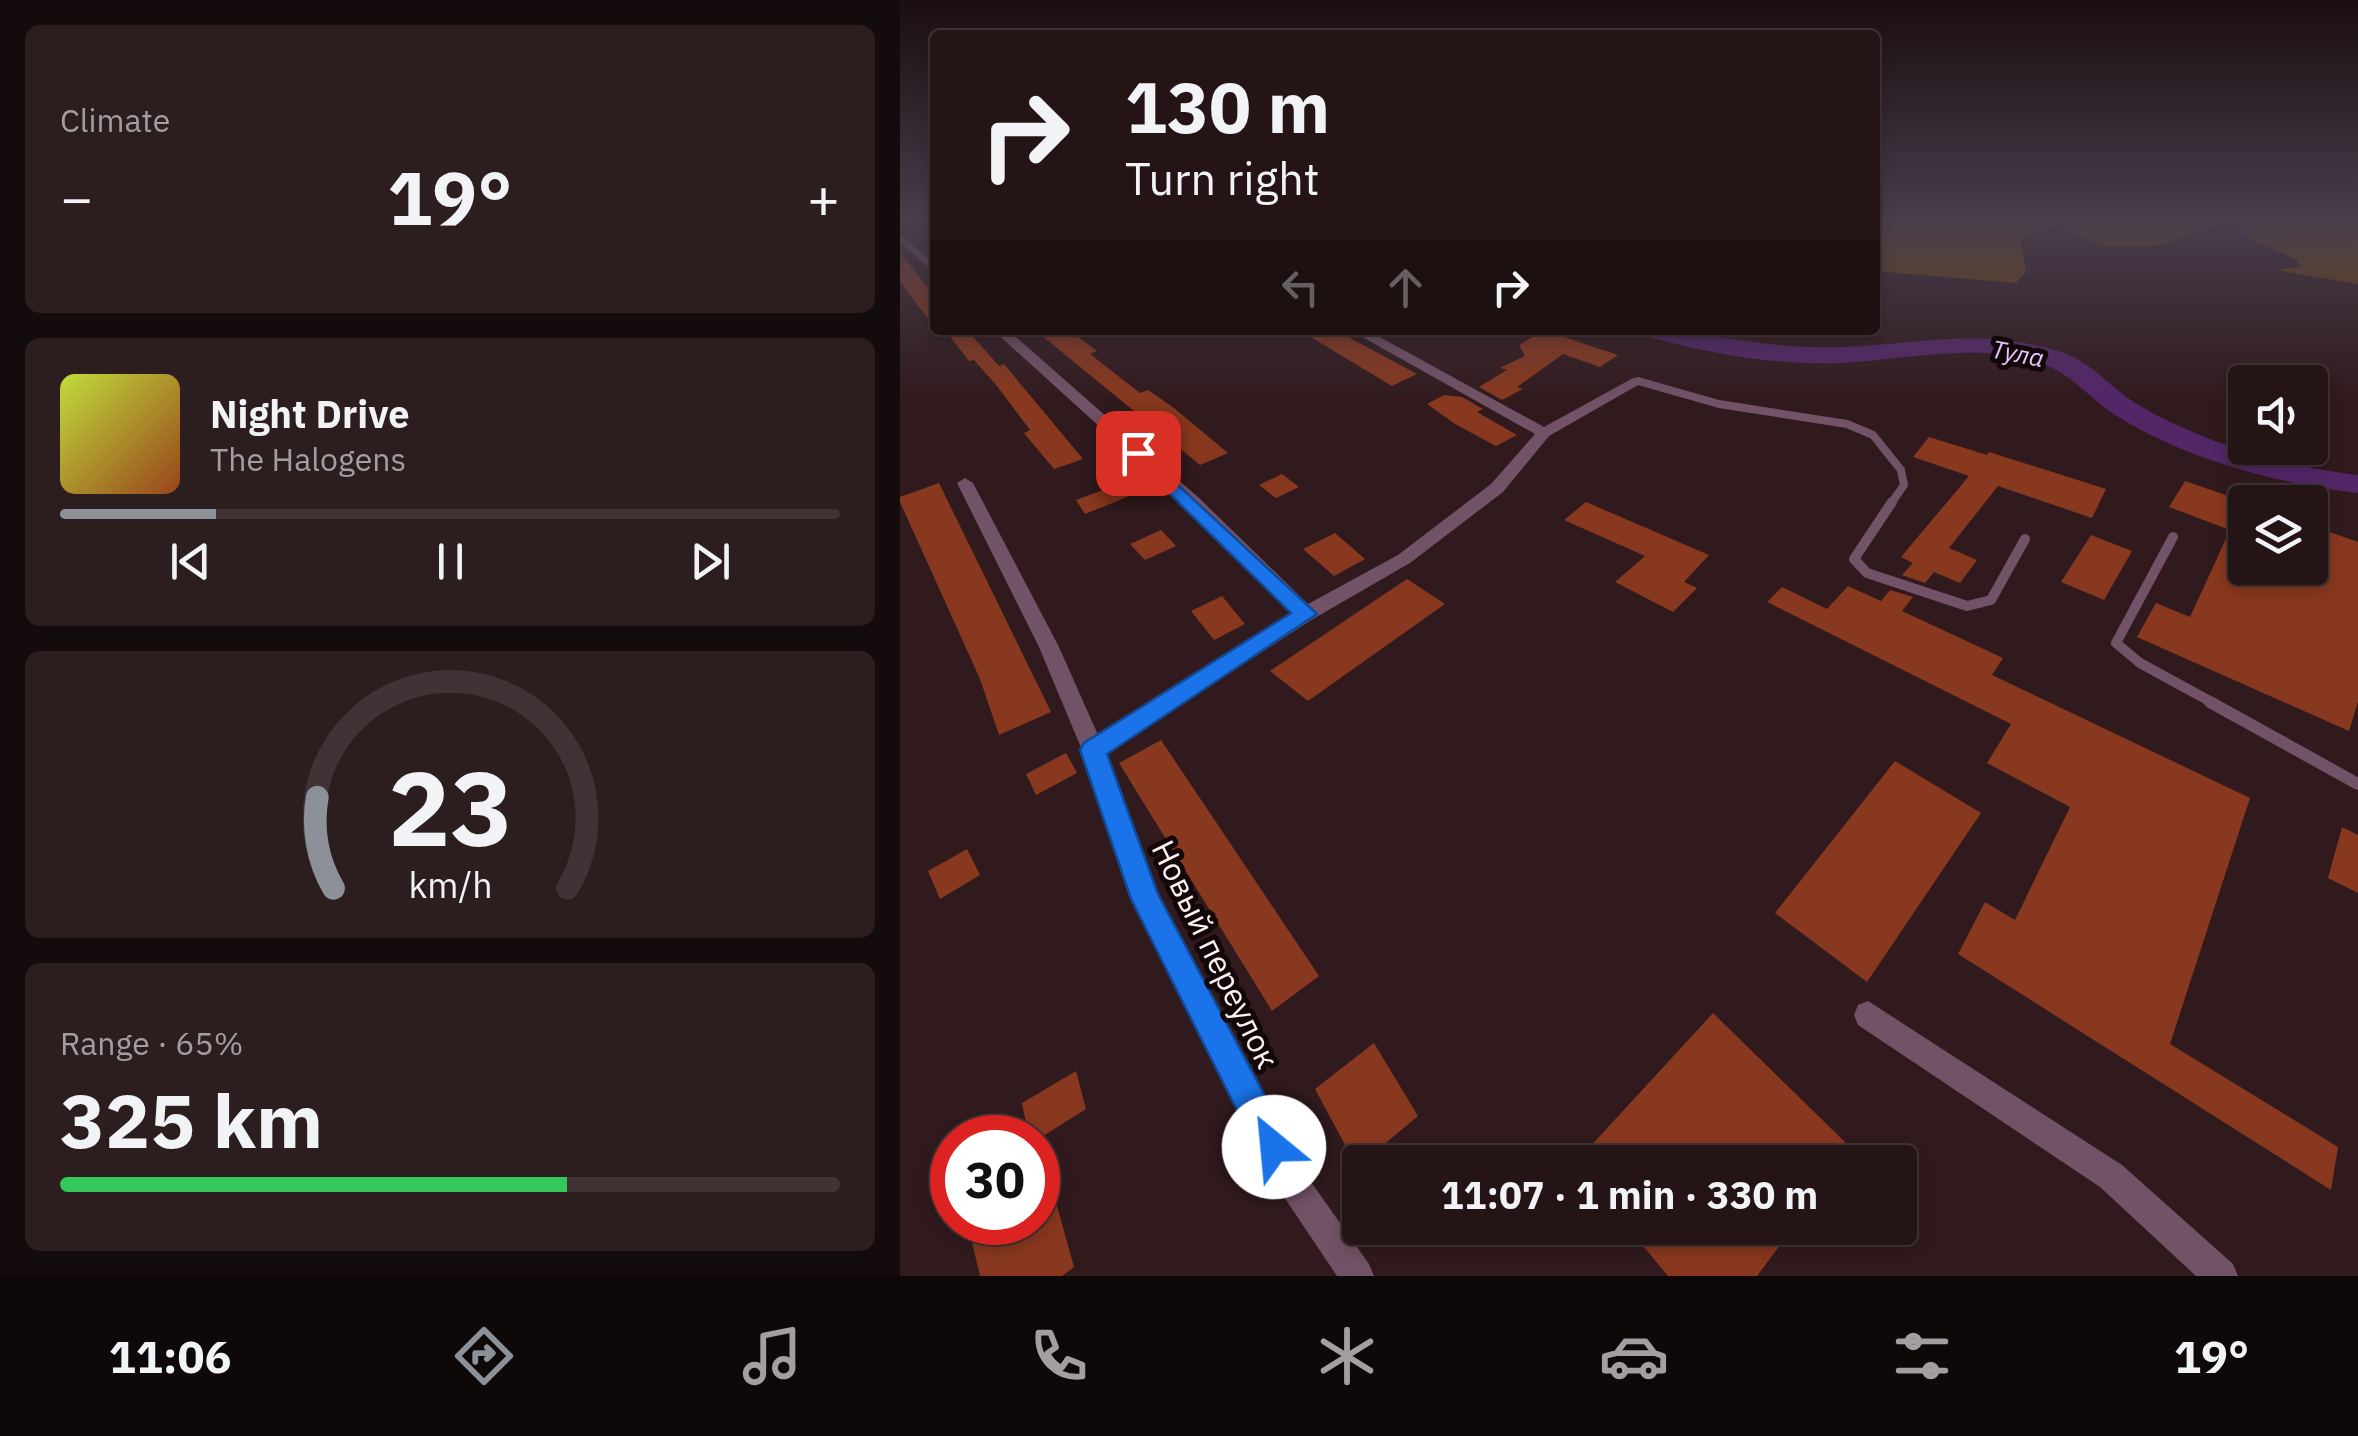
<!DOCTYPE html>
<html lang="en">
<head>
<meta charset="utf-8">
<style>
	:root { --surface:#241416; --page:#2c1d1f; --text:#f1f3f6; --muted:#a39ea1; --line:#413335; --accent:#8c9099 }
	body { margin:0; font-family:"IBM Plex Sans",sans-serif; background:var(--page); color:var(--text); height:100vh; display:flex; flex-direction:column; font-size:38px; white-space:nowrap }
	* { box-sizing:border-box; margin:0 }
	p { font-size:32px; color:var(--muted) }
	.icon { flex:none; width:55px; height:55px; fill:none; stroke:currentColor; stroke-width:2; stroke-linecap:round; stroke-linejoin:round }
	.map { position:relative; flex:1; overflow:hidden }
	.side { display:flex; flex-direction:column; gap:25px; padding:25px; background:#140b0c; width:900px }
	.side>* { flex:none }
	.hud { position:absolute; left:30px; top:30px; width:950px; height:305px; border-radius:10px; box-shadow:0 5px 15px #0003,0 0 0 2px var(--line); background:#241416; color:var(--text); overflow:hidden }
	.fabs { position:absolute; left:1328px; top:365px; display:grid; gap:20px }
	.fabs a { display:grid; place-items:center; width:100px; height:100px; border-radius:10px; background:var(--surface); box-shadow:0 5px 15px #0003,0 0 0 2px var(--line); font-size:50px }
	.speed { position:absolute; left:30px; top:1115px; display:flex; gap:20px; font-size:50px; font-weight:700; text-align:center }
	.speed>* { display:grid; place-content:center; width:130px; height:130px; border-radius:50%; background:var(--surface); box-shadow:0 5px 15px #0003,0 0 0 2px var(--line); line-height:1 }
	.speed .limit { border:15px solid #d22; background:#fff; color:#111 }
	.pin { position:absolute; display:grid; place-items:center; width:85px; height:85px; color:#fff; margin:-42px; border-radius:20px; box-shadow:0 5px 15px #0006 }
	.me { position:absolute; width:110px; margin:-55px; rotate:332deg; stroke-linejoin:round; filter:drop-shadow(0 0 8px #0008) }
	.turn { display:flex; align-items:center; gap:35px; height:210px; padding:0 30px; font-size:45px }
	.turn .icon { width:130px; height:130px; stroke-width:2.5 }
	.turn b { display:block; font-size:70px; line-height:85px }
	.lanes { display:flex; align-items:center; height:95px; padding:0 30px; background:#0003; justify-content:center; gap:50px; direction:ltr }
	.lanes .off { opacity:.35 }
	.big { font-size:75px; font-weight:700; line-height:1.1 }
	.side .card { flex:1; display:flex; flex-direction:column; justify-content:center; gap:15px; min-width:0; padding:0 35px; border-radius:15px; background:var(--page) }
	.side .dial { align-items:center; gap:0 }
	.dial svg { height:260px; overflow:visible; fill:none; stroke:var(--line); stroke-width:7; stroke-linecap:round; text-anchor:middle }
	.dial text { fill:var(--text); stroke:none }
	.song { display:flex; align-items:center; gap:30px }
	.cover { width:120px; height:120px; border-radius:15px; background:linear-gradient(135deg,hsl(70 70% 55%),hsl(20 70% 35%)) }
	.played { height:10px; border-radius:5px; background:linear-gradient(90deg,var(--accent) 20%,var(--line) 20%) }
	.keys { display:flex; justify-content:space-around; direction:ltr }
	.heat { display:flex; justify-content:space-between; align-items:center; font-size:55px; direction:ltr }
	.charge { height:15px; border-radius:8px; background:linear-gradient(90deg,#34c759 65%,var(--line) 0) }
	.trip { position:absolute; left:442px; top:1145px; width:575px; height:100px; border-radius:10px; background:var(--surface); box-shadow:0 5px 15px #0003,0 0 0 2px var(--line); font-weight:700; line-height:100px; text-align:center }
	.tabs { display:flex; height:160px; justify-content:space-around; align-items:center; background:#0e0809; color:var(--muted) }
	.tabs .icon { width:70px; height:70px }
	.tabs .on { color:var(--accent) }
	.tabs b { font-size:45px; color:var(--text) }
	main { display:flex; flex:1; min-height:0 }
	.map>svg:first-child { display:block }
	.forest { fill:#744608 }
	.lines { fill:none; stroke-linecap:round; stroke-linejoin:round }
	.river { fill:#532668; fill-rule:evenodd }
	.building { fill:#88381e }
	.lane-far2 { stroke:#725266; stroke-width:8 }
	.lane-far1 { stroke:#725266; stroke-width:10 }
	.lane { stroke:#725266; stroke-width:12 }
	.street { fill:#725266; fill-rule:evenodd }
	.route { fill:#1a73e8; stroke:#114b97; stroke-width:2.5 }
	.labels { text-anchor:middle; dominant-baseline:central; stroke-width:10; stroke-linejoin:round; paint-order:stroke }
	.far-water-label { font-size:25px; font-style:italic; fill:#e9c4fe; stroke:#120809 }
	.near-street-label { font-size:32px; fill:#fef1f2; stroke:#120809 }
</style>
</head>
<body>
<main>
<section class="side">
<div class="card"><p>Climate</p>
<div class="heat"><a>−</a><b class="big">19°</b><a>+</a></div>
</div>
<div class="card">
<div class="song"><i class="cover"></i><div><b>Night Drive</b><p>The Halogens</p></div></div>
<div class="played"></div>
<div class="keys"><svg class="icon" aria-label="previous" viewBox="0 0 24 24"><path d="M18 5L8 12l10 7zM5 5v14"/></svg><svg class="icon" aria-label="pause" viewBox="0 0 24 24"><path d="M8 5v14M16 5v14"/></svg><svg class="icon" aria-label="next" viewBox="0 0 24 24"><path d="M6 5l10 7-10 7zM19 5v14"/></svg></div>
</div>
<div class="card dial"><svg viewBox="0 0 100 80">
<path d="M14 69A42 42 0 1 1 86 69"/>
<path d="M14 69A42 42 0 0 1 9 41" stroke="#8c9099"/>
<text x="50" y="56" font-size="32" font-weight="700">23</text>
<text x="50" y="72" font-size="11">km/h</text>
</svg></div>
<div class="card"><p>Range · 65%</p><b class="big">325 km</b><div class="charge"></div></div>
</section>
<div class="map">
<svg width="1458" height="1276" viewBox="0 0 1458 1276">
	<rect width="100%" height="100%" fill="#301a1d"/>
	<path class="forest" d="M 975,222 L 1329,222 L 1256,246 L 1201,246 L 1157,225 L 1120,239 L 1126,272 L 1116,283 L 975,271 Z
		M 1337,222 L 1458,226 L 1458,284 L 1375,270 L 1401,267 L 1395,259 L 1343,235 Z"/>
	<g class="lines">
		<path class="river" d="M 739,330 C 797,330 854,346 912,347 C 1003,350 1068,323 1161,352 C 1195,363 1212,391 1242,407 C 1308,445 1383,466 1458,475 L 1458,493 C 1377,483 1291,461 1220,418 C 1184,396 1172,369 1126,359 C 1061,344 1002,361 937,363 C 871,365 806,353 742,335 Z"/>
	</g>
	<path class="building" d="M 0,252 L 35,297 L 35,328 L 0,282 Z
		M 45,330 L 67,330 L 99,366 L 104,364 L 183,459 L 154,469 L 124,433 L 130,430 L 97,386 L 74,360 L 69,361 Z
		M 135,330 L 169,330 L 197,351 L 190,354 L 204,365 L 240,393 L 248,390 L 274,408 L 328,453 L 300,465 Z
		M 399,330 L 435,330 L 517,374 L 492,386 Z
		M 643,330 L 718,355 L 700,367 L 663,354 L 617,387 L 623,389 L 602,400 L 579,387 L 607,370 L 600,368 L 625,356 L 619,345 Z
		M 544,395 L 562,397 L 583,409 L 577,412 L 617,435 L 596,446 L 555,424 L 527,404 Z
		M 1029,437 L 1087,455 L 1089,452 L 1206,489 L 1192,518 L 1098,486 L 1049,548 L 1077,560 L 1060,583 L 1034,572 L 1025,583 L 1002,575 L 1013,563 L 1001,557 L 1069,476 L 1013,457 Z
		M 382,474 L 399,487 L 376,498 L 359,485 Z
		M 232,479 L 237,493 L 185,514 L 176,500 Z
		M 1285,481 L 1343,501 L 1345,496 L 1345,568 L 1410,568 L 1410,525 L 1458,542 L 1458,702 L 1449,731 L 1237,637 L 1256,603 L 1290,617 L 1330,530 L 1269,507 Z
		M 39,483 L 151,712 L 99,735 L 80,679 L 0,502 L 0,497 Z
		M 686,502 L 809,555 L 784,582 L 797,588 L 773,612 L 715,582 L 745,556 L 664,520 Z
		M 261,530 L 276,546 L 245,560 L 230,544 Z
		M 435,533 L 465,559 L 434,576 L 403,549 Z
		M 1191,535 L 1232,551 L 1204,600 L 1161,582 Z
		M 507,579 L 545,604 L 408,701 L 370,671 Z
		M 948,586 L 981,601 L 990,590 L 1013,597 L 1002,611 L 1103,658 L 1092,675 L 1350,798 L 1270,1044 L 1438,1147 L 1431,1190 L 1058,954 L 1085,902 L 1115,920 L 1170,807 L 1087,763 L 1111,724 L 867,602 L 882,587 L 927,609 Z
		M 322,596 L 345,624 L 314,640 L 291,611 Z
		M 261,740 L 419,976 L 372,1011 L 219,763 Z
		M 166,753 L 177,773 L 136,795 L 126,774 Z
		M 995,761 L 1081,813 L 967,982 L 875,913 Z
		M 1442,827 L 1458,835 L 1458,893 L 1428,878 Z
		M 67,849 L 80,875 L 40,899 L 28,871 Z
		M 813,1013 L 951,1148 L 940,1162 L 676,1162 Z
		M 474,1043 L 518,1116 L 457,1167 L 415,1089 Z
		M 176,1071 L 186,1109 L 140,1138 L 129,1138 L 122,1103 Z
		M 152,1188 L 174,1267 L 162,1276 L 80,1276 L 72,1242 L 101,1222 L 138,1222 L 138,1198 Z
		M 728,1228 L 893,1228 L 857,1276 L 768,1276 Z"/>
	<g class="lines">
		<path class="lane-far2" d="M 738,381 L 819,404 L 947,424 L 973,435 L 1001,470 L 1004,485 L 990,505"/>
		<path class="lane-far1" d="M 992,502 L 954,559 L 967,573 L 1067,606 L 1091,600 L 1125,539
			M 1273,537 L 1216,643 L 1240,663 L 1315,704"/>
		<path class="lane" d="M 1310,702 L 1458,784"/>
		<path class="street" d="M 0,234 L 35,264 L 35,273 L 0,243 Z
			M 93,330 L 108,330 L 299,498 L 408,604 L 498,555 L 591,484 L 635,434 L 450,330 L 467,330 L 644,427 L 733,378 L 745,381 L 649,436 L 603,492 L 510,563 L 413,619 L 206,753 L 257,894 L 404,1172 L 469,1264 L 474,1276 L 437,1276 L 382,1194 L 237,908 L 182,750 L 139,647 L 57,483 L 65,478 L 73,483 L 159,647 L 198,735 L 393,613 L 287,506 Z
			M 968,1001 L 1222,1165 L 1333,1264 L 1338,1276 L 1296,1276 L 1200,1187 L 958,1025 L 954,1015 L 958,1005 Z"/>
	</g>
	<linearGradient id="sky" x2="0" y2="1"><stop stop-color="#1a0e10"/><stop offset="0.55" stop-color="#483e4c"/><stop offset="1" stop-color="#483e4c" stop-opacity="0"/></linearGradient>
	<rect width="1458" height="401" fill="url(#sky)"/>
	<path class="route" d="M 238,448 L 417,614 L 207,754 L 258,894 L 392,1147 L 387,1160 L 374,1165 L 362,1160 L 231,899 L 180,750 L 184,743 L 391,613 L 232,457 L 229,453 Z"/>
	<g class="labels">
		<g class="far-water-label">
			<text transform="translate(1118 353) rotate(11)">Тула</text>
		</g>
		<g class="near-street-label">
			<text transform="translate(316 954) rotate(64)">Новый переулок</text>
		</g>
	</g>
</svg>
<div class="fabs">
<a><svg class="icon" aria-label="sound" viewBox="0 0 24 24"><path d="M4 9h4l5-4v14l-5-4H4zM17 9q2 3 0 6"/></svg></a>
<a><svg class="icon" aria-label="layers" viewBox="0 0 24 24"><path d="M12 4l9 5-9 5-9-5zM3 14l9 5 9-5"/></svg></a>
</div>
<div class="speed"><div class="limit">30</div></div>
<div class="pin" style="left:238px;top:453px;background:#d93025"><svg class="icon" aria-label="arrive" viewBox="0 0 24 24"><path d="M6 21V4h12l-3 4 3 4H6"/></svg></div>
<svg class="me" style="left:374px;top:1147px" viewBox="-20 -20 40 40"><circle r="19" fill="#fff"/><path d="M0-13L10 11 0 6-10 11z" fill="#1a73e8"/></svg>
<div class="trip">11:07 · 1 min · 330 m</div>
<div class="hud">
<div class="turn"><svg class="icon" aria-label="right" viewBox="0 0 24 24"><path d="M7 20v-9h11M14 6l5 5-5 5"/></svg><div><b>130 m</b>Turn right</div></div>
<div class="lanes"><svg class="icon off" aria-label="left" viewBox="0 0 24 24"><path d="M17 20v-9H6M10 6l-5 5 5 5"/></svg><svg class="icon off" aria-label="ahead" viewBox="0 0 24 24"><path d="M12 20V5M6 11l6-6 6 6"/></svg><svg class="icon" aria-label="right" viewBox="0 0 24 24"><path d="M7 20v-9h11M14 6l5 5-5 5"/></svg></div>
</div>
</div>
</main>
<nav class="tabs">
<b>11:06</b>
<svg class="icon on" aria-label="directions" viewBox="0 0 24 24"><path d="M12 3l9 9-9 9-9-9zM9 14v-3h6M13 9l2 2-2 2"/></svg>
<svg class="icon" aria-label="music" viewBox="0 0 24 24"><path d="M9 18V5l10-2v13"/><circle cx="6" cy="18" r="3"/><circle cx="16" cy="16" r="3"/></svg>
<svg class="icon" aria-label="phone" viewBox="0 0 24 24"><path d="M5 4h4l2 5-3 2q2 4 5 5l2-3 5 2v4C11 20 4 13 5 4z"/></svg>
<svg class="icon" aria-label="climate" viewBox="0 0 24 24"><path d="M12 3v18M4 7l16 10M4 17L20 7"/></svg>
<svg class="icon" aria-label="car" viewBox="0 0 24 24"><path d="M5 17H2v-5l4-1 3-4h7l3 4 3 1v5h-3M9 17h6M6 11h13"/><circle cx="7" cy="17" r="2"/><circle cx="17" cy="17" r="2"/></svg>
<svg class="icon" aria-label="filters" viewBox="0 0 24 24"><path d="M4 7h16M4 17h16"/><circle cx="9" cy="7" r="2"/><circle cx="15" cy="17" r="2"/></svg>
<b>19°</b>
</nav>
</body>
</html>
